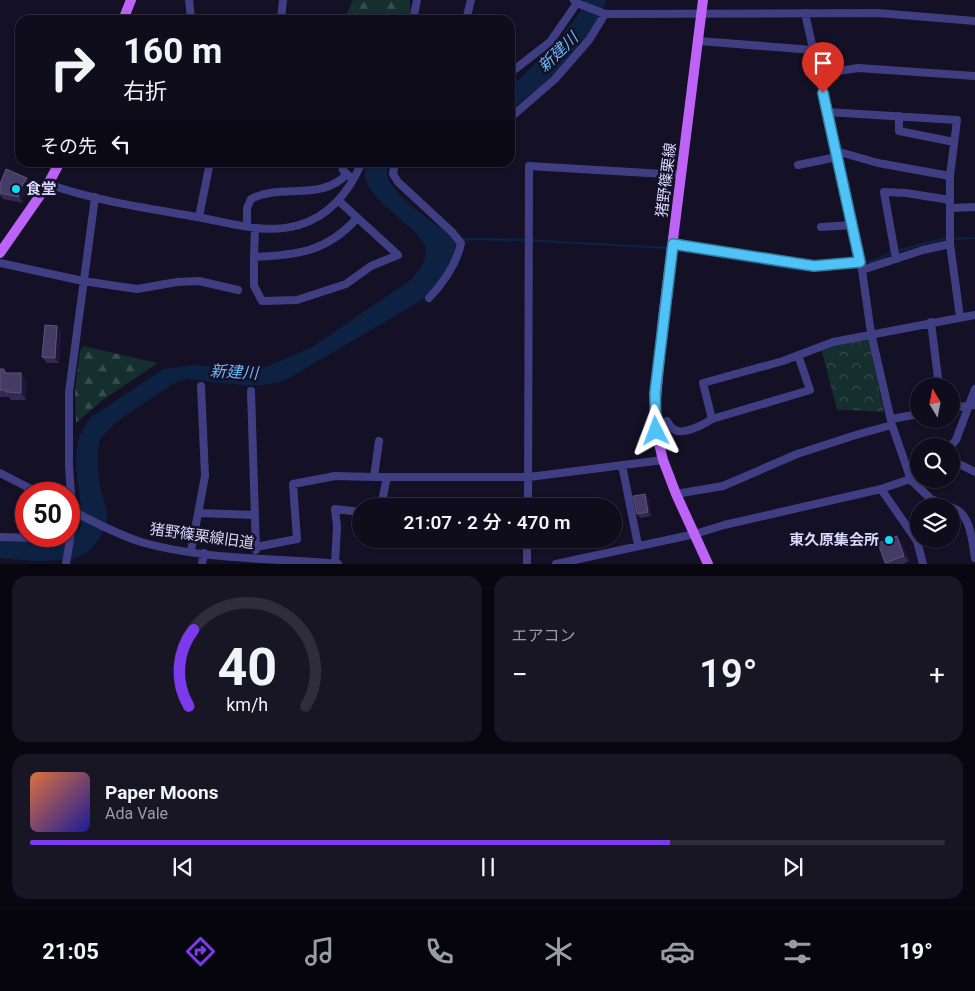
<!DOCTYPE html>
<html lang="ja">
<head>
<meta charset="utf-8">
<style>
	:root { --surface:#0f0c1c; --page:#181525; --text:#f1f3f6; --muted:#9b9ba3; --line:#2f2c3b; --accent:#7c3aed }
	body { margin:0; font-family:Roboto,"Noto Sans JP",sans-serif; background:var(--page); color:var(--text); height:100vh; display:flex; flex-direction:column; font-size:19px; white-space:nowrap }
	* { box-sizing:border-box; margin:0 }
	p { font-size:16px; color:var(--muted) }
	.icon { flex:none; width:28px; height:28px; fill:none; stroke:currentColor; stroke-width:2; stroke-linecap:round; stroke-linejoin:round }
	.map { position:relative; height:564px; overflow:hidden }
	.details { display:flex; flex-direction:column; gap:12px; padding:12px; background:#08070f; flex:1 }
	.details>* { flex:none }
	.hud { position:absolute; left:15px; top:15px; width:500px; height:152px; border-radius:15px; box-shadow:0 1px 4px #0004,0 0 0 1px var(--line); background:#0f0c1c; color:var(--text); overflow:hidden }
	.needle { width:32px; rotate:350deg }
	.controls { position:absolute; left:910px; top:378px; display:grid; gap:10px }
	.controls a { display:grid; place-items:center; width:50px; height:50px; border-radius:50%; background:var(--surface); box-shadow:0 1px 4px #0004,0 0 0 1px var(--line); font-size:25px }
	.speed { position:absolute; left:15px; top:482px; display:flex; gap:10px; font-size:25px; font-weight:700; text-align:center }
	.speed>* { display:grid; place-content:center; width:65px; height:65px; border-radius:50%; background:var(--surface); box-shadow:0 1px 4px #0004,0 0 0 1px var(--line); line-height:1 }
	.speed .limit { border:8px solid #d22; background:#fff; color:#111 }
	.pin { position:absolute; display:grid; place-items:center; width:42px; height:42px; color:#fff; margin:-51px -21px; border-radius:50% 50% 50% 0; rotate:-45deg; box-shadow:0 0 5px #0007 }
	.pin .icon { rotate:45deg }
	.me { position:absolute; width:55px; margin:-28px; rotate:357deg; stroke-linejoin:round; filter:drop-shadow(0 0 4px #0008) }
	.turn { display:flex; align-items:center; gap:18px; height:105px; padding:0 25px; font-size:22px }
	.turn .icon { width:65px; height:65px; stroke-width:2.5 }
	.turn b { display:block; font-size:35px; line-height:42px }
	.then { display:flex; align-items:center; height:48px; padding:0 25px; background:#0003; gap:10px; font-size:19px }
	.big { font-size:38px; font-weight:600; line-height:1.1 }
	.details .tile { flex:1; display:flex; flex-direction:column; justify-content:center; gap:8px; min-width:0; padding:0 18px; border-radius:15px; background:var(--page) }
	.details .dial { align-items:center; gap:0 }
	.dial svg { height:130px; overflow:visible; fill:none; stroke:var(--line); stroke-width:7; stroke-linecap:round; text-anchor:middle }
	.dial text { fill:var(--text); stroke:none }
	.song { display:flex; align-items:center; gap:15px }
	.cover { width:60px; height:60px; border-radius:8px; background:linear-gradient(135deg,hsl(20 70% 55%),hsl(240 70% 35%)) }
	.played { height:5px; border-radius:2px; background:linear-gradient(90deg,var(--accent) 70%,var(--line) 70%) }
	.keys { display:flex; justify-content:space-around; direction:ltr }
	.heat { display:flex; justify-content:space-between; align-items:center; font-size:28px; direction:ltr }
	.details .tiles { flex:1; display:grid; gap:12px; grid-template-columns:1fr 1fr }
	.tile:last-child { grid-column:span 2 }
	.trip { position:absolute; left:352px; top:498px; width:270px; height:50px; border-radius:25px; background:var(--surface); box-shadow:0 1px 4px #0004,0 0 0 1px var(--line); font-weight:600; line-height:50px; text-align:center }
	.menu { display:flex; height:80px; justify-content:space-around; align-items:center; background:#06050b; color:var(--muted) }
	.menu .icon { width:35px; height:35px }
	.menu .on { color:var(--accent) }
	.menu b { font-size:22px; color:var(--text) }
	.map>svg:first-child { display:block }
	.forest { fill:url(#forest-firs) }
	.park { fill:url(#park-crowns) }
	.water { fill:#0d2142 }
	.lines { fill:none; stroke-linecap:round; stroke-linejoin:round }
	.stream { stroke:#0d2142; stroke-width:2.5 }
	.minor { stroke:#403e82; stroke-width:8 }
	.major { stroke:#be63f7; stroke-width:10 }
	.wall { fill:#322a52 }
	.shaded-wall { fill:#1e1838 }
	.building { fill:#443c64; stroke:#5b547c }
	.route-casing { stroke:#337fa1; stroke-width:12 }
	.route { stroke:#4fc3f7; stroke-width:9 }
	.poi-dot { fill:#0cdef3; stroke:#141025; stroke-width:2 }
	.labels { text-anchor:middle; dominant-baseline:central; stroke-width:5; stroke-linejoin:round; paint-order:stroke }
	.street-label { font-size:15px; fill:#dad6fd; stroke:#141025 }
	.poi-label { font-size:15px; font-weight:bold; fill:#dad6fd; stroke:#141025; text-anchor:start }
	.water-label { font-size:16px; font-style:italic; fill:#6ab7f8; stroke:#141025 }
</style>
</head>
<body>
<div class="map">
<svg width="975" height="564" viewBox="0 0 975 564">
	<defs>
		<pattern id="forest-firs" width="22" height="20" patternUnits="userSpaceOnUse" patternTransform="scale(1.25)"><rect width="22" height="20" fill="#142f2e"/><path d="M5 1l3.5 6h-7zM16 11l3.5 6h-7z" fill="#364c4d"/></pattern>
		<pattern id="park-crowns" width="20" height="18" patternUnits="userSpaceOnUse" patternTransform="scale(1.25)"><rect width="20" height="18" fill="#142f2e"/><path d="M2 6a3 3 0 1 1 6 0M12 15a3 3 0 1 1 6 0" fill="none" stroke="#364c4d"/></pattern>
	</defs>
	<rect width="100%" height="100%" fill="#141025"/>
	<path class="forest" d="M 353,0 L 410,0 L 410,12 L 407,20 L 344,20 Z
		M 83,346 L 158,363 L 104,399 L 76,423 L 75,390 L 80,351 Z"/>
	<path class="park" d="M 868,336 L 884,412 L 850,410 L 837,410 L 821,348 Z"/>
	<path class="water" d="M 584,0 L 607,0 C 602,10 597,22 591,31 C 570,61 540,89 510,110 L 510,88 L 556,43 L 578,15 Z
		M 366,163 L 387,163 C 387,167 387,173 388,178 C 396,198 435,223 453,237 L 457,243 C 453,264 436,285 422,300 L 286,380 C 254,391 221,382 188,379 L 178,381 C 160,394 107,423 100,441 C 96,452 98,479 101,490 C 102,498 106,505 107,512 C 109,520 103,535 98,541 C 94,545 90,551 85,554 C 59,564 28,561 0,558 L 0,540 L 62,543 L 78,532 L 81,526 C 81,517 81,507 80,498 C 76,467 70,445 90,418 L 163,369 L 192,365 L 244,369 L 266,367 L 312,347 L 409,281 C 416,273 424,266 426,255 C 432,231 367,206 365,174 C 364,171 366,166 366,163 Z"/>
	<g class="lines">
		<path class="stream" d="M 462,240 L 464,239 L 522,240 L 668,248
			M 676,250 L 791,269 L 813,270 L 836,268
			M 846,267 L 857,267 L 900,250 L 943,239 L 975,238"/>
		<path class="minor" d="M 574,0 L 577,3 L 605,14 L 878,13 L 975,21
			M 805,13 L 862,270 L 871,333 L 892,425 L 911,480 L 931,499 L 948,506
			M 189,20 L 191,18 L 189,0
			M 281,20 L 283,0
			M 413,20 L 417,0
			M 466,20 L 471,0
			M 699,41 L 813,50
			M 510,73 L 550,42 L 577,3
			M 819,74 L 858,68 L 975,76
			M 827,112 L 957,120 L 950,176 L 950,244 L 960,317
			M 899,116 L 899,131 L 954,142
			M 510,118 L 555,79 L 589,40 L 605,14
			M 836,151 L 878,163 L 950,176
			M 341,162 L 343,170 L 350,177
			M 395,162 L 393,174 L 398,182 L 452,232 L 461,243 C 457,263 443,283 429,298
			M 798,165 L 837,157
			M 48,184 C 96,201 147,208 197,217 C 231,223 265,235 299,225 C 330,216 350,190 362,162
			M 950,208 L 975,207
			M 199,217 L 210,162
			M 247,226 L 247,208 L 251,199 C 281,183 321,202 347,174
			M 821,227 L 852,225
			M 255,228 L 254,257 L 254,286 L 262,301 L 297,300 L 346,284 L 371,266 L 398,255 L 339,201
			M 673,244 L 814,266 L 860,262
			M 254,257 C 297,255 327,252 357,218
			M 896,259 L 884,192 L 906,193 L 950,200
			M 0,263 L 83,281 L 137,289 L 177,282 L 199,281 L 238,290
			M 862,270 L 923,250 L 950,244
			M 931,322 L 939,386
			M 251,391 L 256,550
			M 951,408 L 974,405
			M 712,419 L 703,383 L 783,361 L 833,342 L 975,315
			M 891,419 L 919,414
			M 667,421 C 669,424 671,428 675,430 C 683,435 705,424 712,419 L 810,390 L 798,355
			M 379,441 L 374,477 L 529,477 L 663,460
			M 951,446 L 956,440 L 975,389
			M 951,460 L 975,472
			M 622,465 L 638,545
			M 0,473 L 41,494
			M 881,489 L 917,541 L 923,564
			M 676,494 L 723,486 L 797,454 L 859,434 L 892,425
			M 381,506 L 387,477
			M 528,506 L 529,166 L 682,175
			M 951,507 C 971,513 972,540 975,558
			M 69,509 C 92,521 116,534 141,542 C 203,560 274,558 338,564
			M 198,513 L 255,515
			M 0,537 L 70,539
			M 256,547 L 297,539 L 293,484 L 335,476 L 374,477
			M 191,551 L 205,476 L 201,386
			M 335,563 L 337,527 L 335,509 L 361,512
			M 66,564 L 70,539 L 72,510 L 69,465 L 69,392 L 95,197
			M 202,564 L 204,553
			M 527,564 L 527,539
			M 556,564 L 695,534 L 724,525 L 881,489 L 919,476"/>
		<path class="major" d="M 703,0 L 663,319 L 655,411 L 656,431 L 663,460 L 676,494 L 708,564
			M 123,20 L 131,0
			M 0,253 L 48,184 L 60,162"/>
	</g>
	<path class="wall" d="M 27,178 L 31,184 L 22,198 L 23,203 L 3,199 L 0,195 L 0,184 Z
		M 57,326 L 61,332 L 59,363 L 47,363 L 42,357 Z
		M 0,369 L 4,369 L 7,373 L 21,373 L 26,381 L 26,400 L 11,400 L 9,397 L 0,397 Z
		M 648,497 L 651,516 L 640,518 L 637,514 Z
		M 901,542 L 909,561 L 903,564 L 886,564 L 878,543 Z"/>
	<path class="shaded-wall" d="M 27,178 L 31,184 L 22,198 L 23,203 L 19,197 L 18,192 Z
		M 57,326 L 61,332 L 59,363 L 55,358 Z
		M 21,373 L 26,381 L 26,400 L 21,393 Z
		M 645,494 L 648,497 L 651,516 L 648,512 Z
		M 897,536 L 901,542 L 909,561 L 904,556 Z"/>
	<path class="building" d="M 6,169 L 27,178 L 18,192 L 19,197 L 0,193 L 0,184 Z
		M 45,325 L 57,326 L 55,358 L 42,357 Z
		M 0,369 L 4,369 L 4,373 L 21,373 L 21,393 L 6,392 L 6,390 L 0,390 Z
		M 645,494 L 648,512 L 637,514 L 633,496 Z
		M 897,536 L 904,556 L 885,563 L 878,543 Z"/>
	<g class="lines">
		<g class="route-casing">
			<path id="route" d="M 656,431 L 655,393 L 673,244 L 814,266 L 860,262 L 823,93"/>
		</g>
		<use href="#route" class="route"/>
	</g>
	<g class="poi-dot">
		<circle cx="16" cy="189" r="5"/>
		<circle cx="889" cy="540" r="5"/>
	</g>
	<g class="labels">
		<g class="street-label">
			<text transform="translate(666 180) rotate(-83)">猪野篠栗線</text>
			<text transform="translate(202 536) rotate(8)">猪野篠栗線旧道</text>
		</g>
		<g class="poi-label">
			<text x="26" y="189">食堂</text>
			<text x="879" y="540" text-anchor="end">東久原集会所</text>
		</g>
		<g class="water-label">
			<text transform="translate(558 52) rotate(-44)">新建川</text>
			<text transform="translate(234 372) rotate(3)">新建川</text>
		</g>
	</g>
</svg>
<div class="controls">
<a><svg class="needle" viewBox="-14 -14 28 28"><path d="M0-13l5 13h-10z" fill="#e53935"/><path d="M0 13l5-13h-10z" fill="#9b9ba3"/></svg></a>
<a><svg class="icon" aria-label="search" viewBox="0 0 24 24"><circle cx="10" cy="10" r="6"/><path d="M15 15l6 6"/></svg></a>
<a><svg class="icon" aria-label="layers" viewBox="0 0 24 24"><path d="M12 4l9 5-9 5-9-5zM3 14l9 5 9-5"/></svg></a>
</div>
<div class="speed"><div class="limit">50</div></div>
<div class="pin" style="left:823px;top:93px;background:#d93025"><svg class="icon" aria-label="arrive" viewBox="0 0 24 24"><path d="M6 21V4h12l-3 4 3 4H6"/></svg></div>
<svg class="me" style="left:656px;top:431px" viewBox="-20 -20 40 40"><path d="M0-17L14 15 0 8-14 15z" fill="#4fc3f7" stroke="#fff" stroke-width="4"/></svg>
<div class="trip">21:07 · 2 分 · 470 m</div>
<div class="hud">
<div class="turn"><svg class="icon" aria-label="right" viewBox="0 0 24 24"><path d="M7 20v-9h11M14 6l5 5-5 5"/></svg><div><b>160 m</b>右折</div></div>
<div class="then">その先<svg class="icon" aria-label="left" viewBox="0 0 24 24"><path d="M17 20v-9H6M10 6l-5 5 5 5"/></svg></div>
</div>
</div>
<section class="details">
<div class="tiles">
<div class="tile dial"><svg viewBox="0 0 100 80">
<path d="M14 69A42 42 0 1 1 86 69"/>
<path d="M14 69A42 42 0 0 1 17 22" stroke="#7c3aed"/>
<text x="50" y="56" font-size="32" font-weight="700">40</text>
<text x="50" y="72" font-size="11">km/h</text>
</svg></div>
<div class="tile"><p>エアコン</p>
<div class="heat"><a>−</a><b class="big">19°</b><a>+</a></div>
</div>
<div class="tile">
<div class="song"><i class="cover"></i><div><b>Paper Moons</b><p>Ada Vale</p></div></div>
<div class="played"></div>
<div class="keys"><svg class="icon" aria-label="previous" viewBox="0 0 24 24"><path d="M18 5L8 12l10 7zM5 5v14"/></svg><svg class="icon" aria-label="pause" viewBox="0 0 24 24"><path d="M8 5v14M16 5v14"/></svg><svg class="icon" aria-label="next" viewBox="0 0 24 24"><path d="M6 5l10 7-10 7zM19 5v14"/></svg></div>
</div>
</div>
</section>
<nav class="menu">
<b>21:05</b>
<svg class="icon on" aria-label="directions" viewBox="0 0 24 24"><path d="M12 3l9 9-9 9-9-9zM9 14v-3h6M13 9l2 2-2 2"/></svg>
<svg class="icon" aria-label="music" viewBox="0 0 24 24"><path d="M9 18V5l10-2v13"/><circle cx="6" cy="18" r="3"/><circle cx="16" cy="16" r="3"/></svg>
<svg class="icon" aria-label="phone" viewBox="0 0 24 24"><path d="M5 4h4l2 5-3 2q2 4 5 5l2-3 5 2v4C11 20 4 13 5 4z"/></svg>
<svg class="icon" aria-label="climate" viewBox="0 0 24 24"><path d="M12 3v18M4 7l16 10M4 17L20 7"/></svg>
<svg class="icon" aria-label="car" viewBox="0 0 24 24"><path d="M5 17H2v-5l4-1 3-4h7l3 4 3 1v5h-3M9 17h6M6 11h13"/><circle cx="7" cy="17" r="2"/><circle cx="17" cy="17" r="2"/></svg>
<svg class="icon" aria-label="filters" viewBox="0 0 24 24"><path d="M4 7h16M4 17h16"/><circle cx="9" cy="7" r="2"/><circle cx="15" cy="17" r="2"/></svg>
<b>19°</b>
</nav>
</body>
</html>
